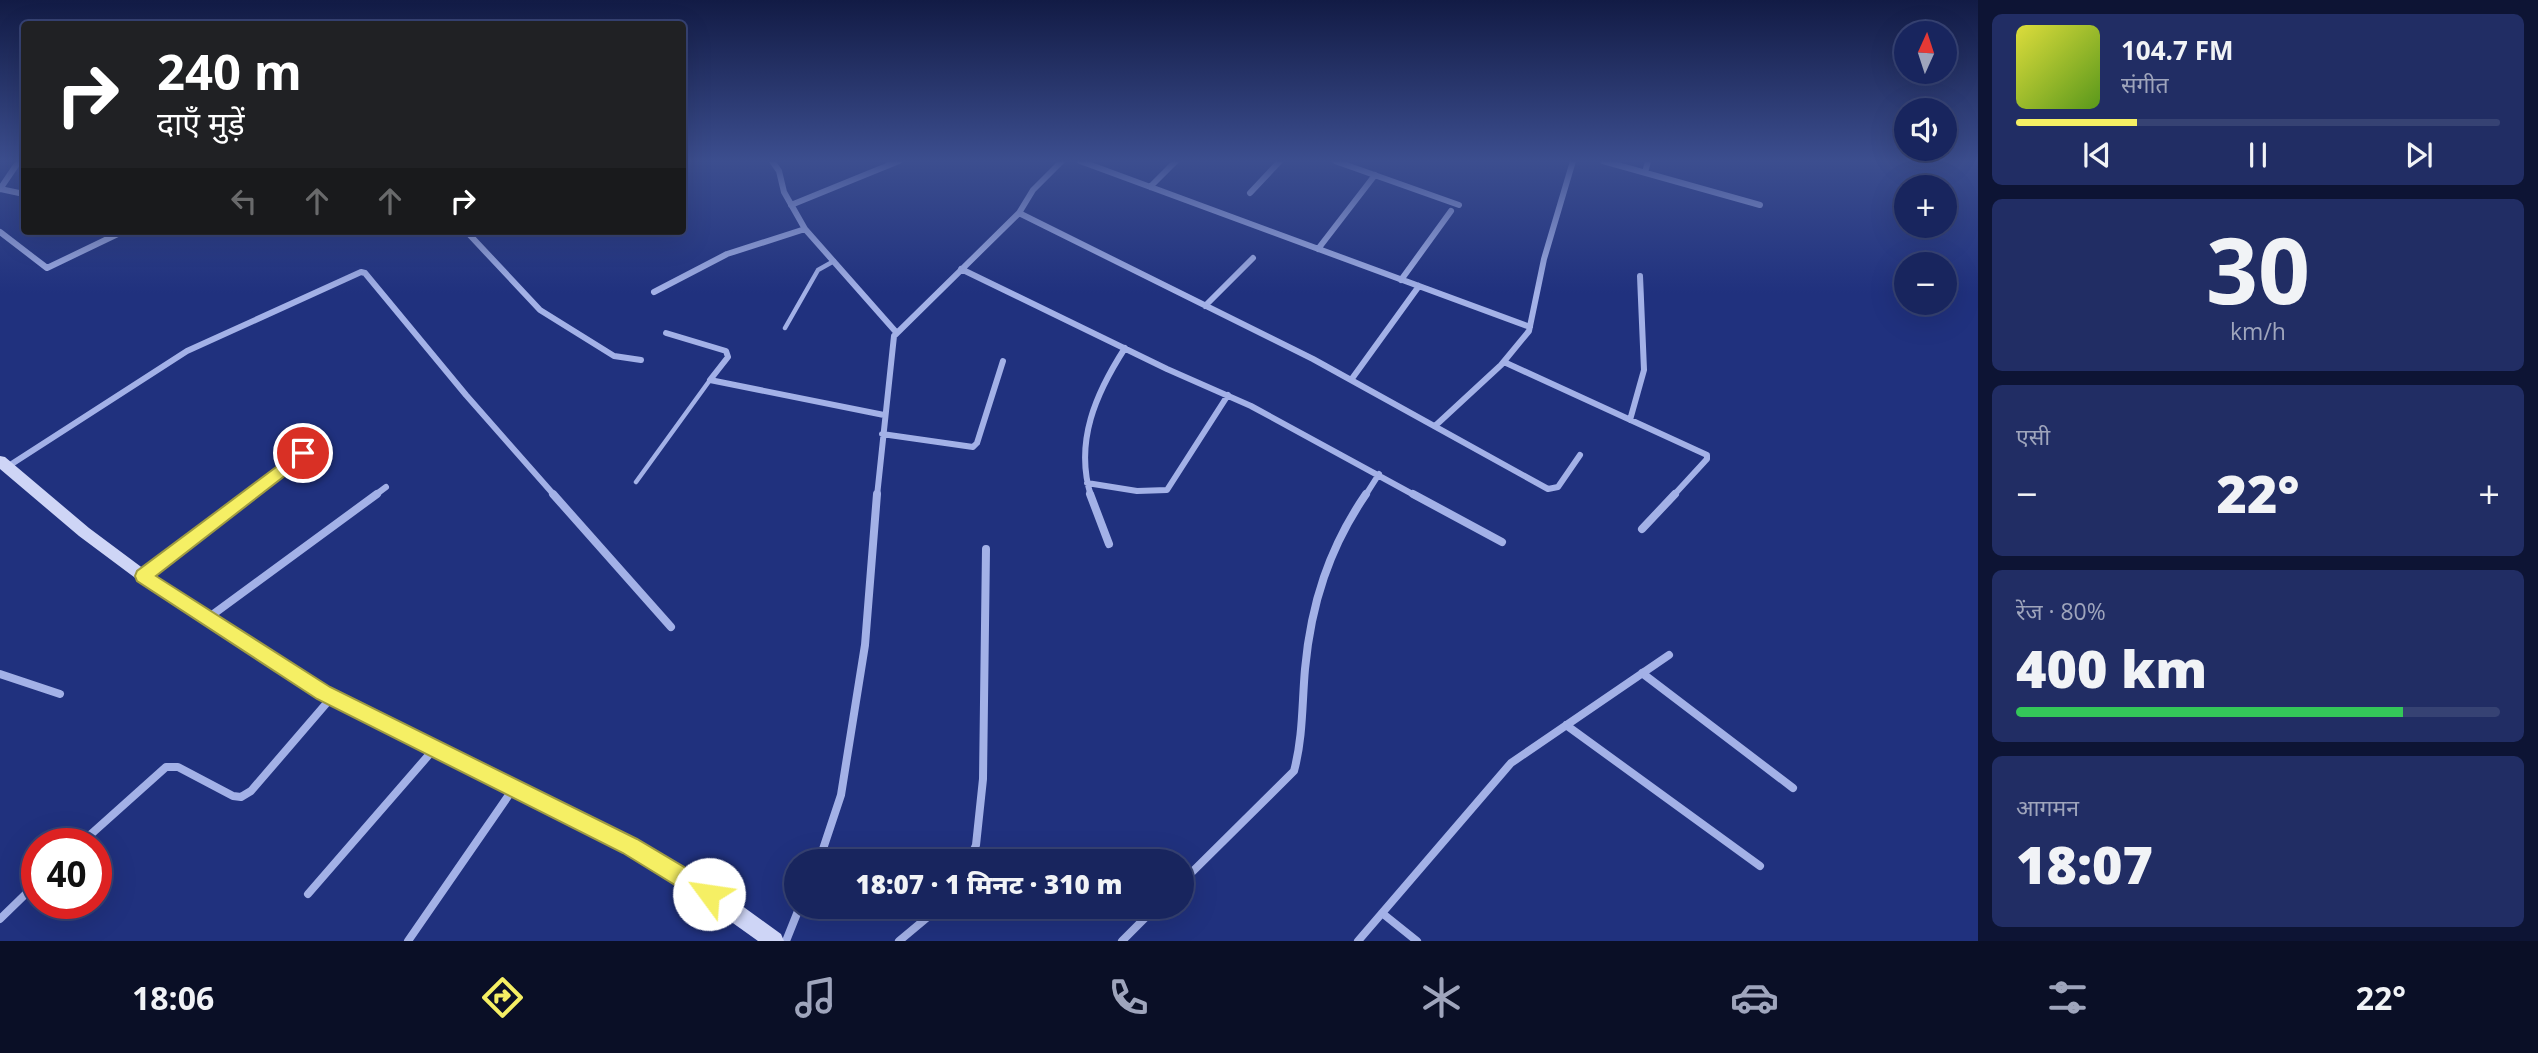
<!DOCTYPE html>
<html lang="hi">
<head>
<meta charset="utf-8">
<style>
	:root { --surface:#18255e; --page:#212d64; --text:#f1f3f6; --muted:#9fa5bc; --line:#364273; --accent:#f5ef64 }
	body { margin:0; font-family:"Open Sans","Noto Sans Devanagari",sans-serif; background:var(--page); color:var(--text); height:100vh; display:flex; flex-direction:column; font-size:26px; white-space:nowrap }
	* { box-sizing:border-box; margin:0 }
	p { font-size:23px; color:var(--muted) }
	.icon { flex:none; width:38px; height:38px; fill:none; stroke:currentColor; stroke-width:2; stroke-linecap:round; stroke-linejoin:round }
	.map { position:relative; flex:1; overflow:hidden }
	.drawer { display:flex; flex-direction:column; gap:14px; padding:14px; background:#0d1434; width:560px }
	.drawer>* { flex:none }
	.top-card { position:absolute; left:21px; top:21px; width:665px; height:214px; border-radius:7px; box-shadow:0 7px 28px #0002,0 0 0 2px var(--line); background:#202124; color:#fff; overflow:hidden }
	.needle { width:46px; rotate:3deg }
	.controls { position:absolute; left:1894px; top:21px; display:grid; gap:14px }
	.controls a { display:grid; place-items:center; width:63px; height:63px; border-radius:50%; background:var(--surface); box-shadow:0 7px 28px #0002,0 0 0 2px var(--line); font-size:35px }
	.speed { position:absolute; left:21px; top:828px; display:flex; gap:14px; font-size:35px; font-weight:700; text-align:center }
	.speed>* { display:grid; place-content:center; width:91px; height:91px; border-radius:50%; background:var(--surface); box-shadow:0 7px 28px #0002,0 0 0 2px var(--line); line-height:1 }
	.speed .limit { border:10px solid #d22; background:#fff; color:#111 }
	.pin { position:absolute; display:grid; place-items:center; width:60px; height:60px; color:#fff; margin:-30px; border:4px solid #fff; border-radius:50%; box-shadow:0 2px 7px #0007 }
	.me { position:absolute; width:77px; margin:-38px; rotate:301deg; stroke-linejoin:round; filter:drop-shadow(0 0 5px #0008) }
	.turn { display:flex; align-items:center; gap:24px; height:147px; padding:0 21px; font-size:32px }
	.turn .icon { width:91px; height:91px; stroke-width:2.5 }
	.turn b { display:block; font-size:49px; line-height:60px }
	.lanes { display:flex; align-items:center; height:66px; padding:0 21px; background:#0003; justify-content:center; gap:35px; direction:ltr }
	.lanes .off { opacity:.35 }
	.big { font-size:52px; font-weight:800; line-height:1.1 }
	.drawer .tile { flex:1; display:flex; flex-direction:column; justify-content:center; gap:10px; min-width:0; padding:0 24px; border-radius:10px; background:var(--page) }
	.drawer .dial { align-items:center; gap:0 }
	.dial b { font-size:91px; line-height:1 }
	.song { display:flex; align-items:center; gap:21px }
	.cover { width:84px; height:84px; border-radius:10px; background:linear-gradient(135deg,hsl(60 70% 55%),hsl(90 70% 35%)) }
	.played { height:7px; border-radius:4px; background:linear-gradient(90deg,var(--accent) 25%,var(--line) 25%) }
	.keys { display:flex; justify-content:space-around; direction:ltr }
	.heat { display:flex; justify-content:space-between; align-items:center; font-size:38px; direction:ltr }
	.charge { height:10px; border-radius:5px; background:linear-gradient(90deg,#34c759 80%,var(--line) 0) }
	.trip { position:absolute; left:784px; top:849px; width:410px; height:70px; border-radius:35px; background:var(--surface); box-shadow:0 7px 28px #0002,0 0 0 2px var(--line); font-weight:800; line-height:70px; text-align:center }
	.tab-bar { display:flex; height:112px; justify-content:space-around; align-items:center; background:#0a0f26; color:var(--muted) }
	.tab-bar .icon { width:49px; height:49px }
	.tab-bar .on { color:var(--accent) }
	.tab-bar b { font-size:32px; color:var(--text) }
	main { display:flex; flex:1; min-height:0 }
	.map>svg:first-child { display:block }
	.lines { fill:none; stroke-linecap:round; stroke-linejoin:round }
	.lane { stroke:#a3b1e7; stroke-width:4.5 }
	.street-far1 { stroke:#a3b1e7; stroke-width:6 }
	.street { stroke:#a3b1e7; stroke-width:8 }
	.secondary { fill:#ced5f6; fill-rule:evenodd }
	.route { fill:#f5ef64; stroke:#9f9b41; stroke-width:2 }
</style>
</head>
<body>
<main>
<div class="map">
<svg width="1978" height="941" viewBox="0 0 1978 941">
	<rect width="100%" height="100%" fill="#20317e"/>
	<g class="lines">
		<path class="lane" d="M 785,328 L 818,270 L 834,261
			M 636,482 L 710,380"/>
		<path class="street-far1" d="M 772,161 L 779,171 L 784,192 L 805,229 L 896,332
			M 1080,161 L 1530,327
			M 1335,161 L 1459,205
			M 1603,161 L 1760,205
			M 1645,173 L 1648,161
			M 1150,187 L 1176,161
			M 0,189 L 19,161
			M 0,189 L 24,194
			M 1250,193 L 1280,161
			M 791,205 L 899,161
			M 1019,213 L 1313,359 L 1548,489 L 1558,487 L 1580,455
			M 466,231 L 540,310 L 614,356 L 641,360
			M 0,232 L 47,268 L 124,231
			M 1318,249 L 1375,175
			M 961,269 L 1167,369 L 1251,406 L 1416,496
			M 1401,280 L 1451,211
			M 654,292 L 727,254 L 805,229
			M 1205,306 L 1253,258
			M 666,333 L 726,351 L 728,357 L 710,380 L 884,415
			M 1504,362 L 1707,455 L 1707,459 L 1673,496
			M 1351,380 L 1419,286
			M 1630,420 L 1644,370 L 1640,276
			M 1435,426 L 1501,365 L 1529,331 L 1544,259 L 1573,161
			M 882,434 L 973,447 L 977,443 L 1003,361
			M 7,467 L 187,351 L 361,272 L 365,273 L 466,395 L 555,496
			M 1087,483 L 1137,491 L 1167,490 L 1228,395
			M 248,496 L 303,453
			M 374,496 L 386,487
			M 877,496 L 894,336 L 1019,213 L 1033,190 L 1062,161
			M 1091,496 C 1074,442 1096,393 1125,348
			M 1365,496 L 1379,474"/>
		<path class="street" d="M 553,494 L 671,627
			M 1090,494 L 1109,544
			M 1413,494 L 1502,542
			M 1642,529 L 1675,494
			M 143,576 L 250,494
			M 208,618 L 377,494
			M 1642,673 L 1793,788
			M 0,674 L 60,694
			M 1566,725 L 1760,866
			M 80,844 L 166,767 L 178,767 L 233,796 L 241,797 L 251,791 L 331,698
			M 819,861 L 841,795 L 865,645 L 877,494
			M 969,861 L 976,845 L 983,779 L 986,549
			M 1181,883 L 1294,771 C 1303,738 1302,703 1305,669 C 1311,604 1329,548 1366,494
			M 308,894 L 434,749
			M 1382,913 L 1417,941
			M 0,919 L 37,883
			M 408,941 L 513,789
			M 786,941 L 800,906
			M 899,941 L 941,906
			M 1122,941 L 1157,906
			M 1358,941 L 1511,763 L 1669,655"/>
		<path class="secondary" d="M 0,456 L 5,457 L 89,528 L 148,572 L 329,688 L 636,840 L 716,887 L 781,934 L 784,941 L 758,941 L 702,901 L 624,852 L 317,698 L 138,580 L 79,536 L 0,469 Z"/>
	</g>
	<linearGradient id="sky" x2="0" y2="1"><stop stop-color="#121b45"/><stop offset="0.55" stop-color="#3c4e8f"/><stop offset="1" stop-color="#3c4e8f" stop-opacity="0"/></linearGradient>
	<rect width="1978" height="293" fill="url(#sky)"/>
	<path class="route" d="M 303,447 L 309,449 L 311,453 L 309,457 L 156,576 L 330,687 L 637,839 L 716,886 L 719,894 L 716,901 L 709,904 L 701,901 L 623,853 L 317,699 L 137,581 L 135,576 L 137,571 Z"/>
</svg>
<div class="controls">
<a><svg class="needle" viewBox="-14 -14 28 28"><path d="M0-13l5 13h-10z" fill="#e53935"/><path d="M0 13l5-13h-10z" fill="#9fa5bc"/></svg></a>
<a><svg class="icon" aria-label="sound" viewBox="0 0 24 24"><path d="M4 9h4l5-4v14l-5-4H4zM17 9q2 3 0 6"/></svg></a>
<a>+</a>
<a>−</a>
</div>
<div class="speed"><div class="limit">40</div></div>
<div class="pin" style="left:303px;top:453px;background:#d93025"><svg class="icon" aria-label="arrive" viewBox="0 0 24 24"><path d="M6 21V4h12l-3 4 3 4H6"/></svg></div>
<svg class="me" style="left:709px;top:894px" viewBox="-20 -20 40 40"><circle r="19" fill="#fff"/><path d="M0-13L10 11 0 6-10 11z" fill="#f5ef64"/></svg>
<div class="trip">18:07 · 1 मिनट · 310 m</div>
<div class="top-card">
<div class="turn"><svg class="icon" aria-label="right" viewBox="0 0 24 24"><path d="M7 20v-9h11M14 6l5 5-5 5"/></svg><div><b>240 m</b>दाएँ मुड़ें</div></div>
<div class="lanes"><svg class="icon off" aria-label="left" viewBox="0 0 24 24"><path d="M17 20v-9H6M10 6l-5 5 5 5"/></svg><svg class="icon off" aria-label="ahead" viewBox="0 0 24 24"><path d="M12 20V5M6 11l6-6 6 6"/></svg><svg class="icon off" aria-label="ahead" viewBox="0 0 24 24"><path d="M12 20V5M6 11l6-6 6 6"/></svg><svg class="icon" aria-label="right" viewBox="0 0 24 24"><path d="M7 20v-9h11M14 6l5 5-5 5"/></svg></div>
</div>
</div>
<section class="drawer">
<div class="tile">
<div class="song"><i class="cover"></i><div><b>104.7 FM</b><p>संगीत</p></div></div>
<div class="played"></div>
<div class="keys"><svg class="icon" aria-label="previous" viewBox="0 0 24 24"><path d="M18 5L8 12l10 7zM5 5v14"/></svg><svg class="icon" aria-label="pause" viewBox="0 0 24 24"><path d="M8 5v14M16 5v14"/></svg><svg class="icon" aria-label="next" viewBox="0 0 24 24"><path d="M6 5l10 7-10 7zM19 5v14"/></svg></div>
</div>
<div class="tile dial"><b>30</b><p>km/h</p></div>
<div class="tile"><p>एसी</p>
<div class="heat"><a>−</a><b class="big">22°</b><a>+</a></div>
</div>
<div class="tile"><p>रेंज · 80%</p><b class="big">400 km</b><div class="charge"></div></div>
<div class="tile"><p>आगमन</p><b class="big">18:07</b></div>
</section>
</main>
<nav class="tab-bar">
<b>18:06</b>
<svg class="icon on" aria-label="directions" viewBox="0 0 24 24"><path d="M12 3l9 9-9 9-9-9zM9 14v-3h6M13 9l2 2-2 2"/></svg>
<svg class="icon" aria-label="music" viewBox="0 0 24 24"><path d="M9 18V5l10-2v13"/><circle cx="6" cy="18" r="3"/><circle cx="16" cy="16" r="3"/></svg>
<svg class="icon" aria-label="phone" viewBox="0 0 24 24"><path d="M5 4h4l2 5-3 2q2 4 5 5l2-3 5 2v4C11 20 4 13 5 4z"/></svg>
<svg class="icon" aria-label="climate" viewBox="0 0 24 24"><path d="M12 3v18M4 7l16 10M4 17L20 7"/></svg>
<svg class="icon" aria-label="car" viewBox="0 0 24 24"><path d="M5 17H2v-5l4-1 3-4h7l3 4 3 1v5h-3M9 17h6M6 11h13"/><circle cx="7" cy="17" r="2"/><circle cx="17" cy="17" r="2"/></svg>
<svg class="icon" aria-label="filters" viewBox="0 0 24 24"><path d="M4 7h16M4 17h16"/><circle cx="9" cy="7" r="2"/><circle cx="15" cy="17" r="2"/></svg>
<b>22°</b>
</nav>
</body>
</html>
